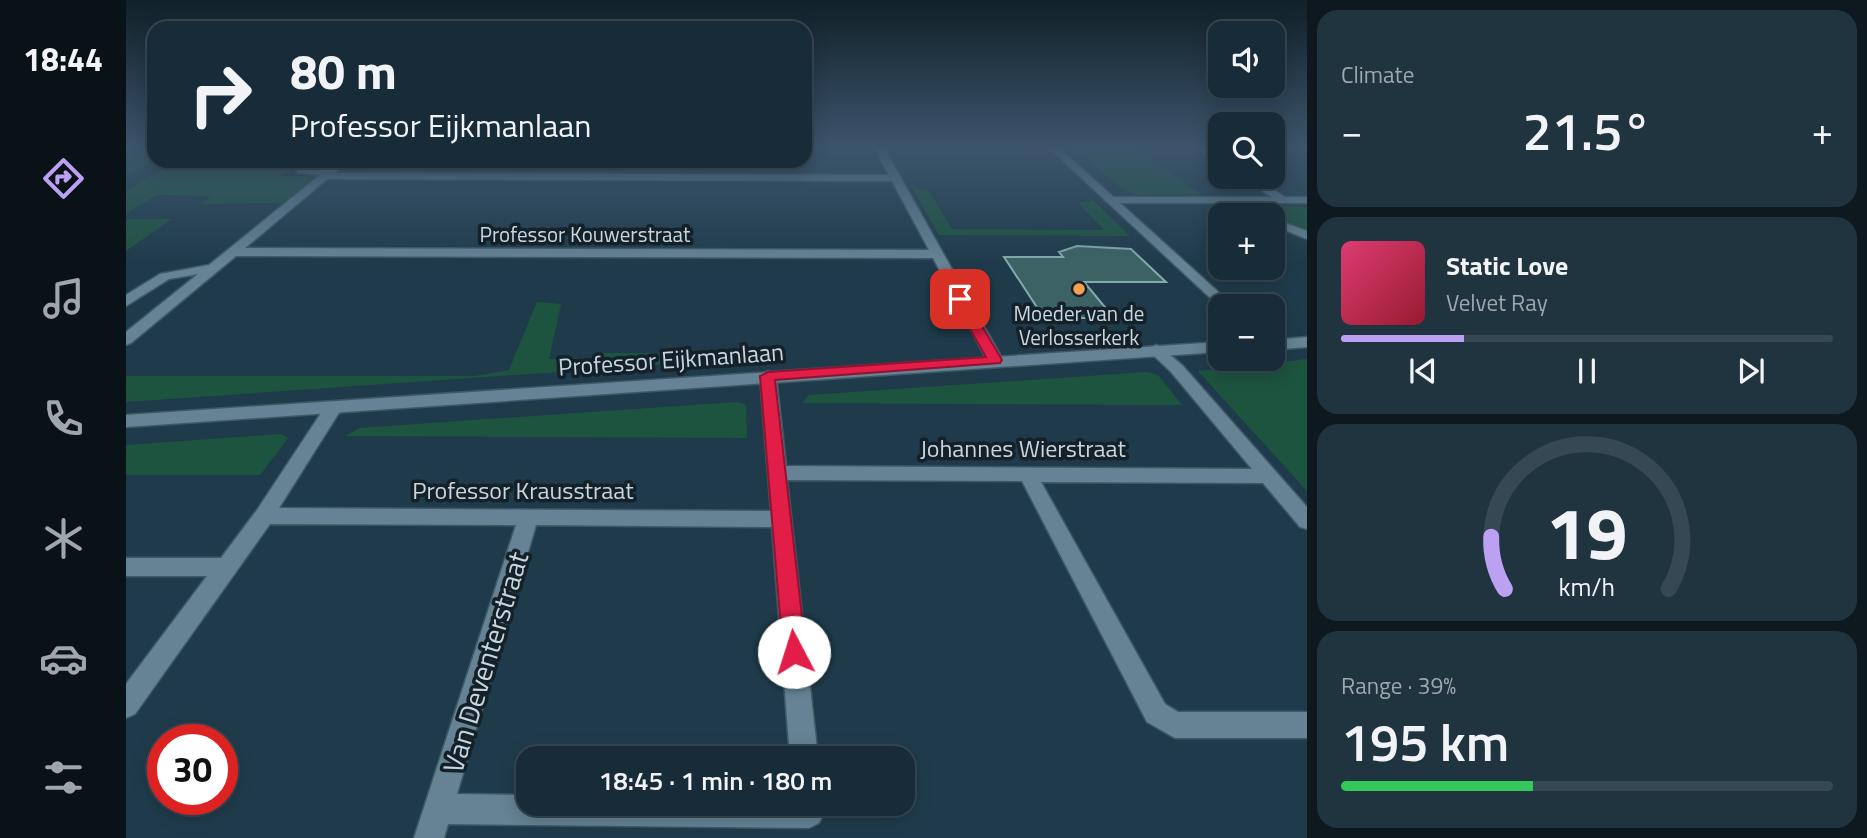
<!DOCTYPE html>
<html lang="en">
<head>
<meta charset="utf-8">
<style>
	:root { --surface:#172c38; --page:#203440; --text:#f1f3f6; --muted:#9ea7ae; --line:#364853; --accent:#bca0f2 }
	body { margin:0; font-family:"Titillium Web",sans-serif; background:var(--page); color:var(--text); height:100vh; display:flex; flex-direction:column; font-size:26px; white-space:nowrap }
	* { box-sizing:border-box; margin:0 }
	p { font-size:23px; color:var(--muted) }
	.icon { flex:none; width:38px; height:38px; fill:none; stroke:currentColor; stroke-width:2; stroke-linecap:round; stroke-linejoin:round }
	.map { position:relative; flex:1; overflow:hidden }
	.sheet { display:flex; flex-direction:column; gap:10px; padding:10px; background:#0d181f; width:560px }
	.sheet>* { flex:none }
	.top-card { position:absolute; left:21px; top:21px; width:665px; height:147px; border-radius:21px; box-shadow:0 4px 18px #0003,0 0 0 2px var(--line); background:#172c38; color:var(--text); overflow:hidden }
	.controls { position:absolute; left:1082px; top:21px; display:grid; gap:14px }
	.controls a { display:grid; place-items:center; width:77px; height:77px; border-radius:14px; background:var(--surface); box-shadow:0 4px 18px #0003,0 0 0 2px var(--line); font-size:35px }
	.speed { position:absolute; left:21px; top:724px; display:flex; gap:14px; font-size:35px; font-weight:700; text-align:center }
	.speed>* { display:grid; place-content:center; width:91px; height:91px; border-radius:50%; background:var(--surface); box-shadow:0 4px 18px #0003,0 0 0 2px var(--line); line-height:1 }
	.speed .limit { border:10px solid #d22; background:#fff; color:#111 }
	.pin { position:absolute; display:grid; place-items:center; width:60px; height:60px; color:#fff; margin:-30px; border-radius:14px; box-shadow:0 4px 10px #0006 }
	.me { position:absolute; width:77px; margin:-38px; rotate:355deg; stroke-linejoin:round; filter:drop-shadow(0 0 5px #0008) }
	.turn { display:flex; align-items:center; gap:24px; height:147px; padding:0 28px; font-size:32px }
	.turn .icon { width:91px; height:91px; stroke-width:2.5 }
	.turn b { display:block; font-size:49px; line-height:60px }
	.big { font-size:52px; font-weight:600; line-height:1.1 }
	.sheet .widget { flex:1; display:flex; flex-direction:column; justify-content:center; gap:10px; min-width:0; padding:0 24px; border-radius:21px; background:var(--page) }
	.sheet .dial { align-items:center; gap:0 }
	.dial svg { height:182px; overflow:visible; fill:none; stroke:var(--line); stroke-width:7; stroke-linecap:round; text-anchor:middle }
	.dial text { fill:var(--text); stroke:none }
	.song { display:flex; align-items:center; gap:21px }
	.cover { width:84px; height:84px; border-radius:10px; background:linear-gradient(135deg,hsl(340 70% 55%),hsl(350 70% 35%)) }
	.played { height:7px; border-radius:4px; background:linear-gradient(90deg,var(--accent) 25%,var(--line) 25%) }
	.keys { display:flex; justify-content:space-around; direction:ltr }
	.heat { display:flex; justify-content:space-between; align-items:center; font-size:38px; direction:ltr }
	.charge { height:10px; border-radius:5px; background:linear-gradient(90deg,#34c759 39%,var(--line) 0) }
	.trip { position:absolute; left:390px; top:746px; width:399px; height:70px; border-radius:21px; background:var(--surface); box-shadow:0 4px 18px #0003,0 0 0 2px var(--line); font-weight:600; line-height:70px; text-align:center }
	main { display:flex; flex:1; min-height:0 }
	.tabs { display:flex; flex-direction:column; width:126px; justify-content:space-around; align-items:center; background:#091216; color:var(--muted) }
	.tabs .icon { width:49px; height:49px }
	.tabs .selected { color:var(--accent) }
	.tabs b { font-size:32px; color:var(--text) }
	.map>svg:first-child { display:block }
	.green { fill:#1d543f }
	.building { fill:#3c6264; stroke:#83abad; stroke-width:2 }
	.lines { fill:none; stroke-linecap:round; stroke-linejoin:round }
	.minor-casing { stroke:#3f5865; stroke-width:3 }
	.tertiary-casing { stroke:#3f5865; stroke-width:3 }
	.minor { fill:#658394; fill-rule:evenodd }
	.tertiary { fill:#658394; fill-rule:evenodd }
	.route { fill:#e11d48; stroke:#92132f; stroke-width:2 }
	.poi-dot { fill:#f99f4d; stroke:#142128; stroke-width:2.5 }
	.labels { text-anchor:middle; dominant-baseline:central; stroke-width:7; stroke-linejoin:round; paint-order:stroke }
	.far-street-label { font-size:21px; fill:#c6d6e0; stroke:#142128 }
	.far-poi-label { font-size:21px; fill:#c6d6e0; stroke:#142128 }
	.street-label { font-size:24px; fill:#c6d6e0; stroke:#142128 }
	.near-street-label { font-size:28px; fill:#c6d6e0; stroke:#142128 }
</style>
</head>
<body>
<main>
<nav class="tabs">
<b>18:44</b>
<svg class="icon selected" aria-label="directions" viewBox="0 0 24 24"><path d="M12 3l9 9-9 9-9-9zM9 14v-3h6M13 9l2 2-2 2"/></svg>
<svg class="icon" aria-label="music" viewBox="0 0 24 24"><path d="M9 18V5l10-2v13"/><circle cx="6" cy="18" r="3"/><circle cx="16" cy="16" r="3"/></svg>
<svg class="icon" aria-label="phone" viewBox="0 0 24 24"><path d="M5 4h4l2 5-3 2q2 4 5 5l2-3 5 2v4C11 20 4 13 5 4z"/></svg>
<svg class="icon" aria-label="climate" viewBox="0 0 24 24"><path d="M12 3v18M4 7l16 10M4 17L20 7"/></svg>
<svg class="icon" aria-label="car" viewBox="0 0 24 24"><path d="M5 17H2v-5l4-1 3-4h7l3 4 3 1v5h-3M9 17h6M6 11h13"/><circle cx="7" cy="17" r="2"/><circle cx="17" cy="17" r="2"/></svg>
<svg class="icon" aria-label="filters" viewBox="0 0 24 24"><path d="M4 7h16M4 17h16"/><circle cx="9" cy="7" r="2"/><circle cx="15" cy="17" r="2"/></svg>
</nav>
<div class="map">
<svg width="1181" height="838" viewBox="0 0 1181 838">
	<rect width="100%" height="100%" fill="#1f3b4b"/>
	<path class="green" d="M 0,146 L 28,146 L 28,160 L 0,176 Z
		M 945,146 L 1005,146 L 1076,194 L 1012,195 L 1000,192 Z
		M 51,161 L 177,161 L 157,176 L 190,176 L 156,203 L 75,204 L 85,196 L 30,195 L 0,214 L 0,191 Z
		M 785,186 L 803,191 L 826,229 L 978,230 L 952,203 L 967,200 L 1004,236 L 813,235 Z
		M 1132,206 L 1181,207 L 1181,233 Z
		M 0,219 L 46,219 L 0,251 Z
		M 411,302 L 435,304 L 423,359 L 474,360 L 477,353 L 660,353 L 661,356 L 0,402 L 0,376 L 349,376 L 383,370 Z
		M 1181,359 L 1181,491 L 1072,371 Z
		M 1021,372 L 1032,375 L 1056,405 L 676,403 L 683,395 Z
		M 611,402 L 620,405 L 621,438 L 220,436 L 233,428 Z
		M 155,434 L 162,438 L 134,475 L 0,475 L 0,445 Z"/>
	<path class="building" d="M 951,246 L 1005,249 L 1040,282 L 958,282 L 988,318 L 918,318 L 878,257 L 937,257 L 933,252 Z"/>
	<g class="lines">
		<g class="minor-casing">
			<path id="minor" d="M 747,146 L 757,146 L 877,360 L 875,363 L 869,365 L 861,360 L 807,258 L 110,256 L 5,343 L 0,345 L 0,332 L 72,274 L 43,279 L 0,306 L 0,295 L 34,274 L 83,265 L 194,175 L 171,173 L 171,169 L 180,161 L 191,161 L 184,168 L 201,169 L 211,161 L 222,161 L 209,173 L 763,175 ZM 201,179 L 766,181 L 803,250 L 119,248 Z
				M 1066,146 L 1077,146 L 1094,156 L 1094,163 Z
				M 1116,177 L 1128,177 L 1159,197 L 1181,197 L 1181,203 L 1121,203 L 1141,215 L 1127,215 L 1105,203 L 983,203 L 978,200 L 983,197 L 1145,197 Z
				M 1146,218 L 1181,231 L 1181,239 L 1146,225 Z
				M 1030,345 L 1035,347 L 1057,366 L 1181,507 L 1181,529 L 1174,527 L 1137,483 L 915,482 L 1039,704 L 1052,712 L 1181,712 L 1181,738 L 1049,738 L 1021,722 L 896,481 L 661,480 L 692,758 L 664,758 L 646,527 L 410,525 L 331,794 L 402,795 L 402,803 L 697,803 L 698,813 L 693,823 L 683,828 L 322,824 L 318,838 L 288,838 L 390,525 L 144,524 L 9,714 L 0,718 L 0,684 L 81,576 L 0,576 L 0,558 L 95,558 L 131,510 L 201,404 L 213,404 L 216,408 L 153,508 L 645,511 L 634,376 L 642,371 L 650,376 L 660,466 L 1126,469 L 1045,372 L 1025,353 L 1022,350 Z"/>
		</g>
		<g class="tertiary-casing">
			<path id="tertiary" d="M 921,146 L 931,146 L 1108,306 L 1094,307 Z
				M 1181,337 L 1181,347 L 1146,350 L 1146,340 Z
				M 1094,342 L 1094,352 L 0,427 L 0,415 Z"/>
		</g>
		<use href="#minor" class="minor"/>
		<use href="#tertiary" class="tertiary"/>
	</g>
	<linearGradient id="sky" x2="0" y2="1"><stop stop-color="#112029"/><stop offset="0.56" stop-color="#3c556c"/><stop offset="1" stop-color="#3c556c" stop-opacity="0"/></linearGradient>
	<rect width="1181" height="263" fill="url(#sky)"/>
	<path class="route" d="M 834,295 L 840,299 L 876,360 L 874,363 L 649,380 L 680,652 L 676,659 L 668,662 L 661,659 L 657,652 L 634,376 L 642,372 L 860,357 L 827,299 Z"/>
	<circle class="poi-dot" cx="953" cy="289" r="7"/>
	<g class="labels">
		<g class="far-street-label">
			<text x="459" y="234">Professor Kouwerstraat</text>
		</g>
		<g class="far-poi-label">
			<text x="953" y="313">Moeder van de<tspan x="953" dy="24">Verlosserkerk</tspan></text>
		</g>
		<g class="street-label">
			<text transform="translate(545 359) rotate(-4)">Professor Eijkmanlaan</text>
			<text x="897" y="448">Johannes Wierstraat</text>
			<text x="397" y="490">Professor Krausstraat</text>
		</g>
		<g class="near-street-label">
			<text transform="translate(359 662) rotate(-73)">Van Deventerstraat</text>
		</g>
	</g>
</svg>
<div class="controls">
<a><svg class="icon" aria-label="sound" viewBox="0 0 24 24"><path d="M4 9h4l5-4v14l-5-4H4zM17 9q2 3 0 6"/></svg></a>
<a><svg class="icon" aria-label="search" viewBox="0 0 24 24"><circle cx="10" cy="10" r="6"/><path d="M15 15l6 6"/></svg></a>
<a>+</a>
<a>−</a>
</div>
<div class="speed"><div class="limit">30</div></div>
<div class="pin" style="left:834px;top:299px;background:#d93025"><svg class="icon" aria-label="arrive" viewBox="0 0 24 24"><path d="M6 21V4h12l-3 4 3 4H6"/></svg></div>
<svg class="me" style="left:668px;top:652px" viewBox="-20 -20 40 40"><circle r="19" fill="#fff"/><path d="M0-13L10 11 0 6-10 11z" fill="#e11d48"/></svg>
<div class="trip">18:45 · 1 min · 180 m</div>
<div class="top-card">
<div class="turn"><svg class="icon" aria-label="right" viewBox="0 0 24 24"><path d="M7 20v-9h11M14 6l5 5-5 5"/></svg><div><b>80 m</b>Professor Eijkmanlaan</div></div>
</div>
</div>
<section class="sheet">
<div class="widget"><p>Climate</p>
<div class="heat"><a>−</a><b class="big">21.5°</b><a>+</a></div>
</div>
<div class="widget">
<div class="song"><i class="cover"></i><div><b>Static Love</b><p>Velvet Ray</p></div></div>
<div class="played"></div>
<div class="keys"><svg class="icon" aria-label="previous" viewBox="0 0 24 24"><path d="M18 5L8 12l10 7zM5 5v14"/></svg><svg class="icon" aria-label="pause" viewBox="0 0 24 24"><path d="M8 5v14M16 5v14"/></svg><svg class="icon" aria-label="next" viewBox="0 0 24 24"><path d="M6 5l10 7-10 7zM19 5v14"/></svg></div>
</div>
<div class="widget dial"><svg viewBox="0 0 100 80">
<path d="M14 69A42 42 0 1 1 86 69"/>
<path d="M14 69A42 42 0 0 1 8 46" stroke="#bca0f2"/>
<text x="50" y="56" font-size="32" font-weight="700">19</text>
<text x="50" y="72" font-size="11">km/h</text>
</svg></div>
<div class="widget"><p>Range · 39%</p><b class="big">195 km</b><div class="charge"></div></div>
</section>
</main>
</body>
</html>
